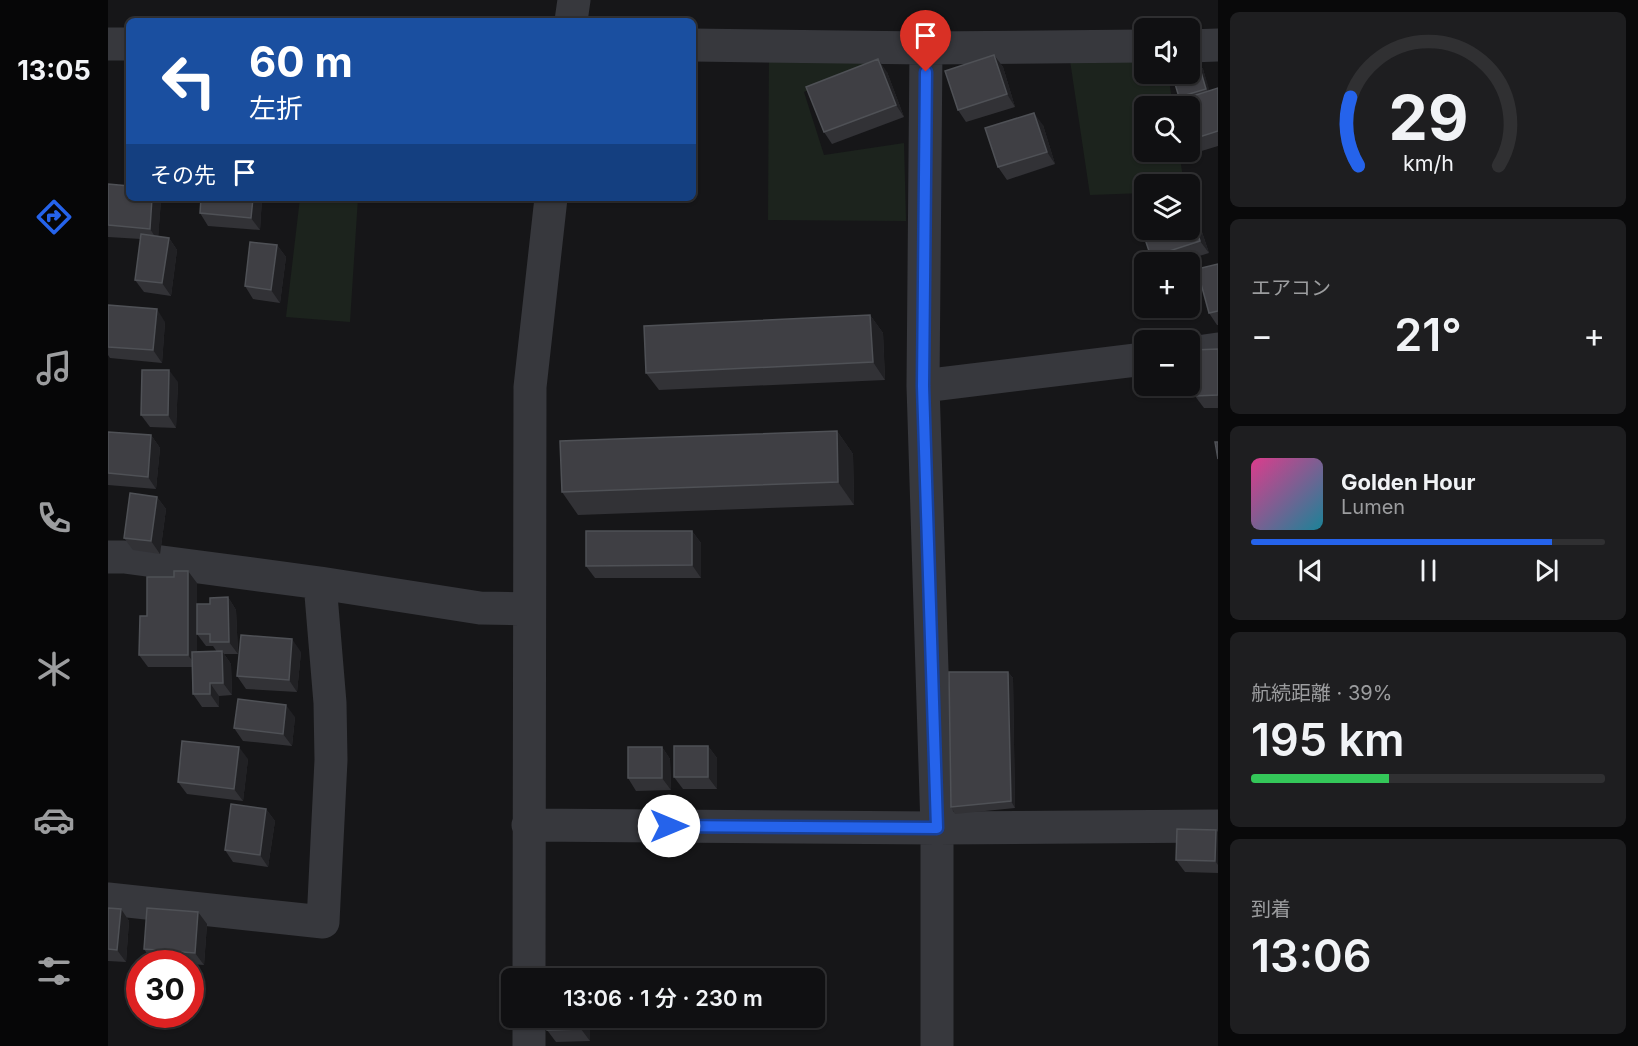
<!DOCTYPE html>
<html lang="ja">
<head>
<meta charset="utf-8">
<style>
	:root { --surface:#101012; --page:#1e1e20; --text:#f1f3f6; --muted:#9c9d9f; --line:#303032; --accent:#2563eb }
	body { margin:0; font-family:Inter,"Noto Sans JP",sans-serif; background:var(--page); color:var(--text); height:100vh; display:flex; flex-direction:column; font-size:22px; white-space:nowrap }
	* { box-sizing:border-box; margin:0 }
	p { font-size:20px; color:var(--muted) }
	.icon { flex:none; width:33px; height:33px; fill:none; stroke:currentColor; stroke-width:2; stroke-linecap:round; stroke-linejoin:round }
	.map { position:relative; flex:1; overflow:hidden }
	.drawer { display:flex; flex-direction:column; gap:12px; padding:12px; background:#09090a; width:420px }
	.drawer>* { flex:none }
	.guide { position:absolute; left:18px; top:18px; width:570px; height:183px; border-radius:9px; box-shadow:0 2px 4px #0004,0 0 0 2px var(--line); background:#1a4fa0; color:#fff; overflow:hidden }
	.tools { position:absolute; left:1026px; top:18px; display:grid; gap:12px }
	.tools a { display:grid; place-items:center; width:66px; height:66px; border-radius:9px; background:var(--surface); box-shadow:0 2px 4px #0004,0 0 0 2px var(--line); font-size:30px }
	.speed { position:absolute; left:18px; top:950px; display:flex; gap:12px; font-size:30px; font-weight:700; text-align:center }
	.speed>* { display:grid; place-content:center; width:78px; height:78px; border-radius:50%; background:var(--surface); box-shadow:0 2px 4px #0004,0 0 0 2px var(--line); line-height:1 }
	.speed .limit { border:9px solid #d22; background:#fff; color:#111 }
	.pin { position:absolute; display:grid; place-items:center; width:51px; height:51px; color:#fff; margin:-62px -26px; border-radius:50% 50% 50% 0; rotate:-45deg; box-shadow:0 0 6px #0007 }
	.pin .icon { rotate:45deg }
	.me { position:absolute; width:66px; margin:-33px; rotate:90deg; stroke-linejoin:round; filter:drop-shadow(0 0 4px #0008) }
	.turn { display:flex; align-items:center; gap:21px; height:126px; padding:0 24px; font-size:27px }
	.turn .icon { width:78px; height:78px; stroke-width:2.5 }
	.turn b { display:block; font-size:42px; line-height:51px }
	.then { display:flex; align-items:center; height:57px; padding:0 24px; background:#0003; gap:12px; font-size:22px }
	.big { font-size:45px; font-weight:600; line-height:1.1 }
	.drawer .tile { flex:1; display:flex; flex-direction:column; justify-content:center; gap:9px; min-width:0; padding:0 21px; border-radius:9px; background:var(--page) }
	.drawer .dial { align-items:center; gap:0 }
	.dial svg { height:156px; overflow:visible; fill:none; stroke:var(--line); stroke-width:7; stroke-linecap:round; text-anchor:middle }
	.dial text { fill:var(--text); stroke:none }
	.song { display:flex; align-items:center; gap:18px }
	.cover { width:72px; height:72px; border-radius:9px; background:linear-gradient(135deg,hsl(330 70% 55%),hsl(190 70% 35%)) }
	.played { height:6px; border-radius:3px; background:linear-gradient(90deg,var(--accent) 85%,var(--line) 85%) }
	.keys { display:flex; justify-content:space-around; direction:ltr }
	.heat { display:flex; justify-content:space-between; align-items:center; font-size:33px; direction:ltr }
	.charge { height:9px; border-radius:4px; background:linear-gradient(90deg,#34c759 39%,var(--line) 0) }
	.trip { position:absolute; left:393px; top:968px; width:324px; height:60px; border-radius:9px; background:var(--surface); box-shadow:0 2px 4px #0004,0 0 0 2px var(--line); font-weight:600; line-height:60px; text-align:center }
	main { display:flex; flex:1; min-height:0 }
	.menu { display:flex; flex-direction:column; width:108px; justify-content:space-around; align-items:center; background:#060607; color:var(--muted) }
	.menu .icon { width:42px; height:42px }
	.menu .current { color:var(--accent) }
	.menu b { font-size:27px; color:var(--text) }
	.map>svg:first-child { display:block }
	.green { fill:#1c231d }
	.lines { fill:none; stroke-linecap:round; stroke-linejoin:round }
	.minor { stroke:#37383d; stroke-width:33 }
	.wall { fill:#323236 }
	.shaded-wall { fill:#212124 }
	.building { fill:#3f3f44; stroke:#4f5156; stroke-width:1.5 }
	.route-casing { stroke:#184099; stroke-width:15 }
	.route { stroke:#2563eb; stroke-width:10 }
</style>
</head>
<body>
<main>
<nav class="menu">
<b>13:05</b>
<svg class="icon current" aria-label="directions" viewBox="0 0 24 24"><path d="M12 3l9 9-9 9-9-9zM9 14v-3h6M13 9l2 2-2 2"/></svg>
<svg class="icon" aria-label="music" viewBox="0 0 24 24"><path d="M9 18V5l10-2v13"/><circle cx="6" cy="18" r="3"/><circle cx="16" cy="16" r="3"/></svg>
<svg class="icon" aria-label="phone" viewBox="0 0 24 24"><path d="M5 4h4l2 5-3 2q2 4 5 5l2-3 5 2v4C11 20 4 13 5 4z"/></svg>
<svg class="icon" aria-label="climate" viewBox="0 0 24 24"><path d="M12 3v18M4 7l16 10M4 17L20 7"/></svg>
<svg class="icon" aria-label="car" viewBox="0 0 24 24"><path d="M5 17H2v-5l4-1 3-4h7l3 4 3 1v5h-3M9 17h6M6 11h13"/><circle cx="7" cy="17" r="2"/><circle cx="17" cy="17" r="2"/></svg>
<svg class="icon" aria-label="filters" viewBox="0 0 24 24"><path d="M4 7h16M4 17h16"/><circle cx="9" cy="7" r="2"/><circle cx="15" cy="17" r="2"/></svg>
</nav>
<div class="map">
<svg width="1110" height="1046" viewBox="0 0 1110 1046">
	<rect width="100%" height="100%" fill="#161618"/>
	<path class="green" d="M 661,46 L 769,60 L 696,92 L 716,155 L 796,143 L 798,221 L 660,220 Z
		M 1036,46 L 1036,74 L 1060,74 L 1065,106 L 1036,106 L 1036,152 L 1071,152 L 1076,184 L 1036,184 L 1036,193 L 982,195 L 960,47 Z
		M 192,198 L 250,198 L 242,322 L 178,317 Z"/>
	<g class="lines">
		<path class="minor" d="M 463,21 L 466,0
			M 0,44 L 21,44
			M 585,45 L 818,48 L 1036,46
			M 1082,46 L 1110,45
			M 818,48 L 815,386 L 829,828 L 829,1046
			M 1082,353 L 1110,349
			M 815,386 L 1036,359
			M 0,557 L 16,557 L 212,583 L 372,608 L 421,609
			M 420,825 L 829,828 L 1110,826
			M 0,899 L 215,922 L 223,760 L 222,703 L 212,583
			M 421,978 L 422,387 L 443,198
			M 421,1017 L 421,1046"/>
	</g>
	<path class="wall" d="M 886,55 L 895,67 L 907,107 L 858,122 L 850,110 Z
		M 1090,62 L 1095,69 L 1101,91 L 1110,88 L 1110,146 L 1087,153 L 1082,145 L 1082,106 L 1071,97 Z
		M 779,72 L 796,117 L 724,144 L 716,132 Z
		M 935,125 L 947,164 L 899,180 L 890,167 Z
		M 0,184 L 21,198 L 52,198 L 53,200 L 50,237 L 61,238 L 69,250 L 63,296 L 36,292 L 27,280 L 33,239 L 0,237 Z
		M 93,198 L 154,198 L 152,230 L 100,226 L 92,213 Z
		M 1088,214 L 1101,253 L 1072,262 L 1047,262 L 1043,257 Z
		M 169,245 L 178,257 L 172,303 L 145,299 L 137,286 Z
		M 1110,264 L 1110,325 L 1109,325 L 1101,313 Z
		M 0,305 L 57,322 L 54,363 L 2,358 L 0,355 Z
		M 762,315 L 775,333 L 777,380 L 551,390 L 538,373 Z
		M 1110,349 L 1110,408 L 1096,408 L 1087,396 Z
		M 70,382 L 68,428 L 42,427 L 33,415 Z
		M 729,431 L 745,454 L 746,505 L 470,515 L 454,492 Z
		M 0,432 L 43,435 L 52,448 L 48,489 L 0,485 Z
		M 49,497 L 58,509 L 52,554 L 25,550 L 16,538 Z
		M 584,531 L 593,543 L 593,578 L 487,578 L 478,566 Z
		M 89,583 L 89,652 L 109,652 L 105,646 L 98,646 L 89,634 L 102,604 L 120,597 L 128,610 L 130,654 L 116,654 L 123,664 L 124,695 L 111,696 L 111,707 L 94,707 L 85,694 L 85,667 L 40,667 L 31,655 L 39,616 Z
		M 193,652 L 189,692 L 138,689 L 129,676 Z
		M 900,672 L 905,678 L 907,808 L 847,814 L 843,807 Z
		M 187,717 L 184,746 L 135,741 L 126,728 Z
		M 600,746 L 609,758 L 609,789 L 575,789 L 566,777 Z
		M 554,747 L 562,759 L 563,790 L 528,791 L 520,778 Z
		M 140,759 L 135,801 L 79,794 L 70,782 Z
		M 158,809 L 167,821 L 160,867 L 125,862 L 117,850 Z
		M 1108,830 L 1110,832 L 1110,873 L 1077,872 L 1068,860 Z
		M 0,908 L 13,909 L 21,921 L 18,962 L 0,961 Z
		M 90,912 L 99,924 L 96,965 L 82,964 L 82,963 L 44,961 L 36,949 Z
		M 482,1017 L 482,1041 L 448,1042 L 439,1030 Z"/>
	<path class="shaded-wall" d="M 886,55 L 895,67 L 907,107 L 899,94 Z
		M 770,59 L 779,72 L 796,117 L 788,105 Z
		M 1090,62 L 1095,69 L 1103,95 L 1098,89 Z
		M 926,113 L 935,125 L 947,164 L 939,152 Z
		M 44,198 L 52,198 L 53,200 L 50,241 L 42,229 Z
		M 145,198 L 154,198 L 152,230 L 143,218 Z
		M 1082,205 L 1088,214 L 1101,253 L 1092,241 L 1082,208 Z
		M 61,238 L 69,250 L 63,296 L 54,283 Z
		M 169,245 L 178,257 L 172,303 L 163,290 Z
		M 49,309 L 57,322 L 54,363 L 45,350 Z
		M 762,315 L 775,333 L 777,380 L 765,362 Z
		M 61,370 L 70,382 L 68,428 L 60,415 Z
		M 729,431 L 745,454 L 746,505 L 730,482 Z
		M 43,435 L 52,448 L 48,489 L 40,477 Z
		M 49,497 L 58,509 L 52,554 L 43,541 Z
		M 584,531 L 593,543 L 593,578 L 584,565 Z
		M 80,571 L 89,583 L 89,667 L 80,655 Z
		M 120,597 L 128,610 L 130,654 L 121,642 Z
		M 184,639 L 193,652 L 189,692 L 181,680 Z
		M 114,651 L 123,664 L 124,695 L 115,683 Z
		M 900,672 L 905,678 L 907,808 L 903,801 Z
		M 102,683 L 111,696 L 111,707 L 102,694 Z
		M 178,705 L 187,717 L 184,746 L 175,734 Z
		M 600,746 L 609,758 L 609,789 L 600,777 Z
		M 131,747 L 140,759 L 135,801 L 126,789 Z
		M 554,747 L 562,759 L 563,790 L 554,778 Z
		M 158,809 L 167,821 L 160,867 L 152,855 Z
		M 1108,830 L 1110,832 L 1110,865 L 1107,861 Z
		M 13,909 L 21,921 L 18,962 L 9,950 Z
		M 90,912 L 99,924 L 96,965 L 87,953 Z
		M 473,1017 L 482,1017 L 482,1041 L 473,1029 Z"/>
	<path class="building" d="M 886,55 L 899,94 L 850,110 L 837,71 Z
		M 770,59 L 788,105 L 716,132 L 698,87 Z
		M 1090,62 L 1098,89 L 1071,97 L 1064,74 L 1082,74 L 1082,65 Z
		M 1110,88 L 1110,131 L 1082,140 L 1082,106 L 1067,106 L 1066,102 Z
		M 926,113 L 939,152 L 890,167 L 877,128 Z
		M 0,184 L 21,186 L 21,198 L 44,198 L 42,229 L 0,225 Z
		M 93,198 L 145,198 L 143,218 L 92,213 Z
		M 1082,208 L 1092,241 L 1043,257 L 1030,218 L 1036,216 L 1036,230 L 1082,230 Z
		M 33,234 L 61,238 L 54,283 L 27,280 Z
		M 142,242 L 169,245 L 163,290 L 137,286 Z
		M 1110,264 L 1110,311 L 1101,313 L 1089,269 Z
		M 0,305 L 49,309 L 45,350 L 0,347 Z
		M 762,315 L 765,362 L 538,373 L 536,326 Z
		M 1110,349 L 1110,395 L 1087,396 L 1085,350 Z
		M 34,370 L 61,370 L 60,415 L 33,415 Z
		M 729,431 L 730,482 L 454,492 L 452,441 Z
		M 0,432 L 43,435 L 40,477 L 0,473 Z
		M 1107,442 L 1110,442 L 1110,459 Z
		M 22,493 L 49,497 L 43,541 L 16,538 Z
		M 478,531 L 584,531 L 584,565 L 478,566 Z
		M 66,571 L 80,571 L 80,655 L 31,655 L 32,616 L 39,616 L 39,577 L 66,577 Z
		M 120,597 L 121,642 L 102,642 L 102,634 L 89,634 L 89,604 L 102,604 L 102,598 Z
		M 133,635 L 184,639 L 181,680 L 129,676 Z
		M 114,651 L 115,683 L 102,683 L 102,694 L 85,694 L 84,652 Z
		M 841,672 L 900,672 L 903,801 L 843,807 Z
		M 130,699 L 178,705 L 175,734 L 126,728 Z
		M 74,741 L 131,747 L 126,789 L 70,782 Z
		M 566,746 L 600,746 L 600,777 L 566,777 Z
		M 520,747 L 554,747 L 554,778 L 520,778 Z
		M 123,804 L 158,809 L 152,855 L 117,850 Z
		M 1069,829 L 1108,830 L 1107,861 L 1068,860 Z
		M 0,908 L 13,909 L 9,950 L 0,949 Z
		M 39,908 L 90,912 L 87,953 L 36,949 Z
		M 439,1017 L 473,1017 L 473,1029 L 439,1030 Z"/>
	<g class="lines">
		<g class="route-casing">
			<path id="route" d="M 561,826 L 829,828 L 815,386 L 818,72"/>
		</g>
		<use href="#route" class="route"/>
	</g>
</svg>
<div class="tools">
<a><svg class="icon" aria-label="sound" viewBox="0 0 24 24"><path d="M4 9h4l5-4v14l-5-4H4zM17 9q2 3 0 6"/></svg></a>
<a><svg class="icon" aria-label="search" viewBox="0 0 24 24"><circle cx="10" cy="10" r="6"/><path d="M15 15l6 6"/></svg></a>
<a><svg class="icon" aria-label="layers" viewBox="0 0 24 24"><path d="M12 4l9 5-9 5-9-5zM3 14l9 5 9-5"/></svg></a>
<a>+</a>
<a>−</a>
</div>
<div class="speed"><div class="limit">30</div></div>
<div class="pin" style="left:818px;top:72px;background:#d93025"><svg class="icon" aria-label="arrive" viewBox="0 0 24 24"><path d="M6 21V4h12l-3 4 3 4H6"/></svg></div>
<svg class="me" style="left:561px;top:826px" viewBox="-20 -20 40 40"><circle r="19" fill="#fff"/><path d="M0-13L10 11 0 6-10 11z" fill="#2563eb"/></svg>
<div class="trip">13:06 · 1 分 · 230 m</div>
<div class="guide">
<div class="turn"><svg class="icon" aria-label="left" viewBox="0 0 24 24"><path d="M17 20v-9H6M10 6l-5 5 5 5"/></svg><div><b>60 m</b>左折</div></div>
<div class="then">その先<svg class="icon" aria-label="arrive" viewBox="0 0 24 24"><path d="M6 21V4h12l-3 4 3 4H6"/></svg></div>
</div>
</div>
<section class="drawer">
<div class="tile dial"><svg viewBox="0 0 100 80">
<path d="M14 69A42 42 0 1 1 86 69"/>
<path d="M14 69A42 42 0 0 1 10 34" stroke="#2563eb"/>
<text x="50" y="56" font-size="32" font-weight="700">29</text>
<text x="50" y="72" font-size="11">km/h</text>
</svg></div>
<div class="tile"><p>エアコン</p>
<div class="heat"><a>−</a><b class="big">21°</b><a>+</a></div>
</div>
<div class="tile">
<div class="song"><i class="cover"></i><div><b>Golden Hour</b><p>Lumen</p></div></div>
<div class="played"></div>
<div class="keys"><svg class="icon" aria-label="previous" viewBox="0 0 24 24"><path d="M18 5L8 12l10 7zM5 5v14"/></svg><svg class="icon" aria-label="pause" viewBox="0 0 24 24"><path d="M8 5v14M16 5v14"/></svg><svg class="icon" aria-label="next" viewBox="0 0 24 24"><path d="M6 5l10 7-10 7zM19 5v14"/></svg></div>
</div>
<div class="tile"><p>航続距離 · 39%</p><b class="big">195 km</b><div class="charge"></div></div>
<div class="tile"><p>到着</p><b class="big">13:06</b></div>
</section>
</main>
</body>
</html>
